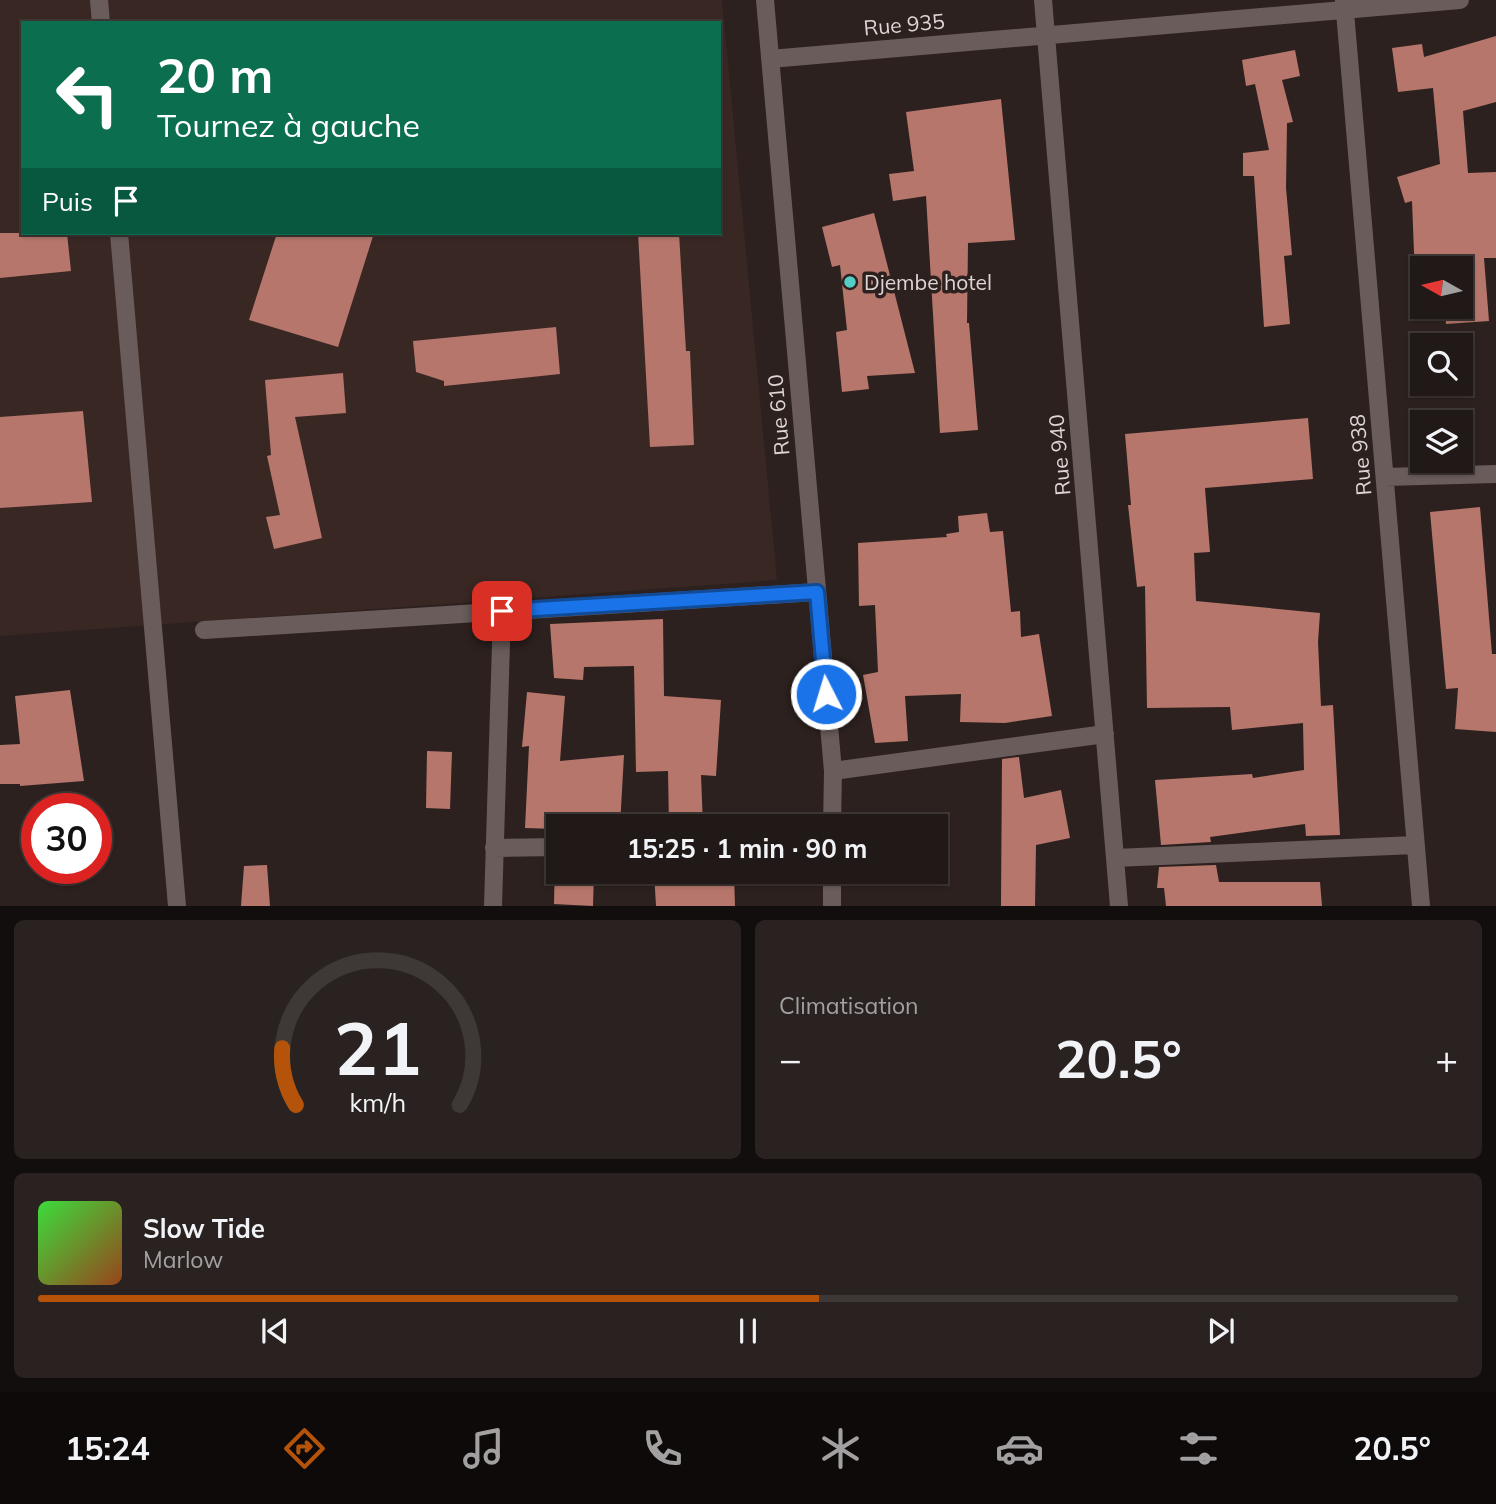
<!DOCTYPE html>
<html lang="fr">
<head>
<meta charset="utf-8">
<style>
	:root { --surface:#211917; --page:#292220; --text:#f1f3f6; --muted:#a2a0a1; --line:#3e3836; --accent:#b45309 }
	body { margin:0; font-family:Mulish,sans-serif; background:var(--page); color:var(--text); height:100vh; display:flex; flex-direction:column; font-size:26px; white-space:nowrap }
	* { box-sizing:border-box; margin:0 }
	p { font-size:23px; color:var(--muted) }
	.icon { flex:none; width:38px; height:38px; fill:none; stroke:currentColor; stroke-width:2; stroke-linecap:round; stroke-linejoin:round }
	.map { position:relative; height:906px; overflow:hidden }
	.details { display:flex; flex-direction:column; gap:14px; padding:14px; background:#120e0d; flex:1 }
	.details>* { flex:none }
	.hud { position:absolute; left:21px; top:21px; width:700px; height:214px; border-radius:0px; box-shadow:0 2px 5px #0004,0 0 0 2px var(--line); background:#0b6e4f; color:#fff; overflow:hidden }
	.needle { width:46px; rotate:278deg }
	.fabs { position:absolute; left:1410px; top:256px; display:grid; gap:14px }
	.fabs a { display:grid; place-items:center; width:63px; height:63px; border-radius:0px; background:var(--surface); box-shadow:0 2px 5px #0004,0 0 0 2px var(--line); font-size:35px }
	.speed { position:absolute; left:21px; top:793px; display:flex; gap:14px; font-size:35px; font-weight:700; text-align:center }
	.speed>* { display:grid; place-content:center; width:91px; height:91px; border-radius:50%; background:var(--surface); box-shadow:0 2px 5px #0004,0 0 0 2px var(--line); line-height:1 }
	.speed .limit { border:10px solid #d22; background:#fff; color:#111 }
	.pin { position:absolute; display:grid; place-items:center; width:60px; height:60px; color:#fff; margin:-30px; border-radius:14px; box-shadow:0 4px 10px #0006 }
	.me { position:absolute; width:77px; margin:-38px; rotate:355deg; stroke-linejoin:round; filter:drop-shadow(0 0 5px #0008) }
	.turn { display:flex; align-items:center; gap:24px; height:147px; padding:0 21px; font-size:32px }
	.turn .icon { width:91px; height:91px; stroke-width:2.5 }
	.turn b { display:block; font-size:49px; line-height:60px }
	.then { display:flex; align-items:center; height:66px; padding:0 21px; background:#0003; gap:14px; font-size:26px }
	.big { font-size:52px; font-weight:700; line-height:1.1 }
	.details .tile { flex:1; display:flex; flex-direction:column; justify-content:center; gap:10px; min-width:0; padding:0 24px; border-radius:10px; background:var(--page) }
	.details .dial { align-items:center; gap:0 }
	.dial svg { height:182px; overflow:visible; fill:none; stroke:var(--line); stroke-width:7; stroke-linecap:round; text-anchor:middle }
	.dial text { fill:var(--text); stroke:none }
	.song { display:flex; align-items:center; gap:21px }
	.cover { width:84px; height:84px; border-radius:10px; background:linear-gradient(135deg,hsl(120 70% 55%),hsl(20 70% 35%)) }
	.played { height:7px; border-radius:4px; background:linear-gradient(90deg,var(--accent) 55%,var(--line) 55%) }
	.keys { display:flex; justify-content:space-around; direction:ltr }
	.heat { display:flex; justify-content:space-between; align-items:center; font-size:38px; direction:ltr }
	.details .tiles { flex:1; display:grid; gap:14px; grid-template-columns:1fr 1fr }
	.tile:last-child { grid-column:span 2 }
	.trip { position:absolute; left:546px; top:814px; width:402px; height:70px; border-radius:0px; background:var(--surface); box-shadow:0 2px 5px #0004,0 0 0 2px var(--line); font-weight:700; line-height:70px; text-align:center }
	.dock { display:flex; height:112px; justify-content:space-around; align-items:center; background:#0d0a09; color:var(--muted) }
	.dock .icon { width:49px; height:49px }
	.dock .active { color:var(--accent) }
	.dock b { font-size:32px; color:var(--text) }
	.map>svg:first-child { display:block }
	.built { fill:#392724; fill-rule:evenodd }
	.building { fill:#b6766b }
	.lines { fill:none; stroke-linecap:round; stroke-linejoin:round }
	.street { stroke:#695c5a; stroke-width:18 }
	.route-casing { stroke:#114b97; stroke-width:18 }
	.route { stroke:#1a73e8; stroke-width:12 }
	.poi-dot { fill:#54cdc6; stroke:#2c211f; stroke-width:2.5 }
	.labels { text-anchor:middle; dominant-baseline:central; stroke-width:7; stroke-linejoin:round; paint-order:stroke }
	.street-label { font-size:21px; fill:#ded6d4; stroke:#2c211f }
	.poi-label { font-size:21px; fill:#ded6d4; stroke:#2c211f; text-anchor:start }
</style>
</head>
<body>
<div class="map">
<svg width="1496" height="906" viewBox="0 0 1496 906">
	<rect width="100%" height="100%" fill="#2c211f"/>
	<path class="built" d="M 0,0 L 722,0 L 777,580 L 0,636 ZM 23,23 L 719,23 L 719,233 L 23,233 Z"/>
	<path class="building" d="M 1496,36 L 1496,102 L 1463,111 L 1468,173 L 1496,172 L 1496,258 L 1484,258 L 1489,321 L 1446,324 L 1445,306 L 1461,306 L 1461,268 L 1423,268 L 1423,278 L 1415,278 L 1412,201 L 1405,203 L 1397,177 L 1440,164 L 1433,88 L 1398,92 L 1392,48 L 1422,44 L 1424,57 Z
		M 1295,50 L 1300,76 L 1282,80 L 1293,122 L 1287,123 L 1286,188 L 1292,255 L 1284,256 L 1290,324 L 1264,327 L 1254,176 L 1243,176 L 1243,153 L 1269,150 L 1255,84 L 1246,86 L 1242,60 Z
		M 1001,99 L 1015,240 L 968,243 L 967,323 L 969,323 L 978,430 L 940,433 L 926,196 L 893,201 L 889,174 L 914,171 L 906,112 Z
		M 874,213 L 915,373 L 867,376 L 869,389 L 842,392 L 836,332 L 847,330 L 840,265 L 832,267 L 822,227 Z
		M 0,233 L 67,233 L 71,271 L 0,278 Z
		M 277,233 L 374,233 L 338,347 L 249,320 Z
		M 638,233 L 679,233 L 686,351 L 690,351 L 694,445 L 650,447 Z
		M 556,327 L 560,374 L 444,386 L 444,381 L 416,372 L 413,341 Z
		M 343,373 L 346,413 L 295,417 L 322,538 L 274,549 L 266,517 L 280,515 L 267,456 L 271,455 L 265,380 Z
		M 83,411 L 92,502 L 0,508 L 0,417 Z
		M 1308,418 L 1313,479 L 1205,488 L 1210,552 L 1194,553 L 1196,601 L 1320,613 L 1318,642 L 1321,706 L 1333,705 L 1340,835 L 1306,836 L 1305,824 L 1210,837 L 1211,842 L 1161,845 L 1155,780 L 1252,774 L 1253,778 L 1304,770 L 1303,723 L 1232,730 L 1230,707 L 1147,708 L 1145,586 L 1137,587 L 1128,505 L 1131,505 L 1125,434 Z
		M 1480,507 L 1492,654 L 1496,654 L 1496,732 L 1455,729 L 1458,688 L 1446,689 L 1430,512 Z
		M 987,513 L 990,532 L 1003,531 L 1011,612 L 1020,611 L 1021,637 L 1039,634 L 1052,716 L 1005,723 L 960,722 L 961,694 L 905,696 L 908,741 L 875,743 L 863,675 L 878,672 L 875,605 L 859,606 L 858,543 L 947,537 L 946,534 L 959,532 L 958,516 Z
		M 663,619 L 664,696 L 721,700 L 716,776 L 701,775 L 703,826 L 669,826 L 668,771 L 636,772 L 634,666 L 584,667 L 583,680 L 554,678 L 550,624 Z
		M 70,690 L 84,781 L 20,786 L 20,784 L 0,784 L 0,745 L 20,744 L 15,696 Z
		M 527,692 L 565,696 L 560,761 L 624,755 L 620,826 L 558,826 L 558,836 L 556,829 L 525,828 L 529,746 L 522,747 Z
		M 427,751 L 452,752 L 450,809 L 426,808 Z
		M 1019,757 L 1024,798 L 1061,790 L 1070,838 L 1036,845 L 1035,906 L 1001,906 L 1002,759 Z
		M 555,858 L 558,858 L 558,872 L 594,872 L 593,906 L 554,904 Z
		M 267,865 L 270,906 L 241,906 L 244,866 Z
		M 1216,865 L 1219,882 L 1320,882 L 1322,906 L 1166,906 L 1164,888 L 1157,888 L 1159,867 Z
		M 654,872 L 678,872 L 678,876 L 734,875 L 735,906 L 656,906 Z"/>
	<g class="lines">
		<path class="street" d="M 99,0 L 101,23
			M 765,0 L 833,771 L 832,826
			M 1043,0 L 1119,906
			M 1344,0 L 1421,906
			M 770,59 L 1460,0
			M 119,233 L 177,906
			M 1385,477 L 1496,474
			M 204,630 L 817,592
			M 833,771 L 1105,734
			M 494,848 L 558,847
			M 1115,858 L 1415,845
			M 832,872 L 832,906
			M 493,906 L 502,611"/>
	</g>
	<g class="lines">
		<g class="route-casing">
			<path id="route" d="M 502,611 L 817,592 L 826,694"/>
		</g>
		<use href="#route" class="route"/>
	</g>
	<circle class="poi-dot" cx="850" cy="282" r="7"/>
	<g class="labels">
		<g class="street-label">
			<text transform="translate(904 24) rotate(-5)">Rue 935</text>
			<text transform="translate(778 415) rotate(-95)">Rue 610</text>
			<text transform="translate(1059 455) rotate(-95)">Rue 940</text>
			<text transform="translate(1360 455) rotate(-95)">Rue 938</text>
		</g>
		<g class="poi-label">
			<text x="864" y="282">Djembe hotel</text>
		</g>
	</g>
</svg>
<div class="fabs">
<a><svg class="needle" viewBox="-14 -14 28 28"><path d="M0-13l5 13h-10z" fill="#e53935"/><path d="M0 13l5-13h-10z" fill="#a2a0a1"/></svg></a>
<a><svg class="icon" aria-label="search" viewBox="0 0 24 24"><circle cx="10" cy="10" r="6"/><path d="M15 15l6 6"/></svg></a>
<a><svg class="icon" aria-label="layers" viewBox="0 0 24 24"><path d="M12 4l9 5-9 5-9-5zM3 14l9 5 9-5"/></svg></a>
</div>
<div class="speed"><div class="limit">30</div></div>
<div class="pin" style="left:502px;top:611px;background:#d93025"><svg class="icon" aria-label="arrive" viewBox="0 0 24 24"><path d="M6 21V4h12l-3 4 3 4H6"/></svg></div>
<svg class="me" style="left:826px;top:694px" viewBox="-20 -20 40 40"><circle r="17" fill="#1a73e8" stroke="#fff" stroke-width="3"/><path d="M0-11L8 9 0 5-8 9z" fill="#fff"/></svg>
<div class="trip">15:25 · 1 min · 90 m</div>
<div class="hud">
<div class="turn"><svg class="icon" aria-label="left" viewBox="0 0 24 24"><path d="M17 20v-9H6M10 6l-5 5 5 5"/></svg><div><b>20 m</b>Tournez à gauche</div></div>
<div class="then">Puis<svg class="icon" aria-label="arrive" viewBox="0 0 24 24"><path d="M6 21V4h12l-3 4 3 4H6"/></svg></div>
</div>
</div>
<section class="details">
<div class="tiles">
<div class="tile dial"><svg viewBox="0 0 100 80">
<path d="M14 69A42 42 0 1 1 86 69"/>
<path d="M14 69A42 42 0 0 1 8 44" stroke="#b45309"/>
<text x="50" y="56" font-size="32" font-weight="700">21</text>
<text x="50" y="72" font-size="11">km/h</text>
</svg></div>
<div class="tile"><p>Climatisation</p>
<div class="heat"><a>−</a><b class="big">20.5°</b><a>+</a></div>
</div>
<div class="tile">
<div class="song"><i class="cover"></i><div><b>Slow Tide</b><p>Marlow</p></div></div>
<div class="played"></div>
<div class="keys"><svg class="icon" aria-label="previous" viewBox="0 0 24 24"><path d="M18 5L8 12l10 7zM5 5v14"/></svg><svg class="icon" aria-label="pause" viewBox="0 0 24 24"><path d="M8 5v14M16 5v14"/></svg><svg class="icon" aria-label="next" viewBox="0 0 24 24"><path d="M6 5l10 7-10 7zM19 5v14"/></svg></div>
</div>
</div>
</section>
<nav class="dock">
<b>15:24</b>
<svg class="icon active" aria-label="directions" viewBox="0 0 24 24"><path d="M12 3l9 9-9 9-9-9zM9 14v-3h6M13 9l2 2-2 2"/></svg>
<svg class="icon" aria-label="music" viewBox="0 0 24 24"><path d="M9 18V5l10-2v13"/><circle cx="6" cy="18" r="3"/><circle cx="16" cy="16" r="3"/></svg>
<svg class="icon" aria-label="phone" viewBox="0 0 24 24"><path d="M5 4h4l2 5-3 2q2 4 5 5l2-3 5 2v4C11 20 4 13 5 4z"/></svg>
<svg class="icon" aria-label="climate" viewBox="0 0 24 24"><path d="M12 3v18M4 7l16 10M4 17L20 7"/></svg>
<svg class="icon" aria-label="car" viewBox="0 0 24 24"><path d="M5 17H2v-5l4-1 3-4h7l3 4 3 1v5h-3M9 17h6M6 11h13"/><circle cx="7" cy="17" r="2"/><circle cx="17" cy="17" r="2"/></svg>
<svg class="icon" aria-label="filters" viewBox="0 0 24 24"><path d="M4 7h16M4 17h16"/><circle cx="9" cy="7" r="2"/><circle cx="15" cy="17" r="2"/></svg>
<b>20.5°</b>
</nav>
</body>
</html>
